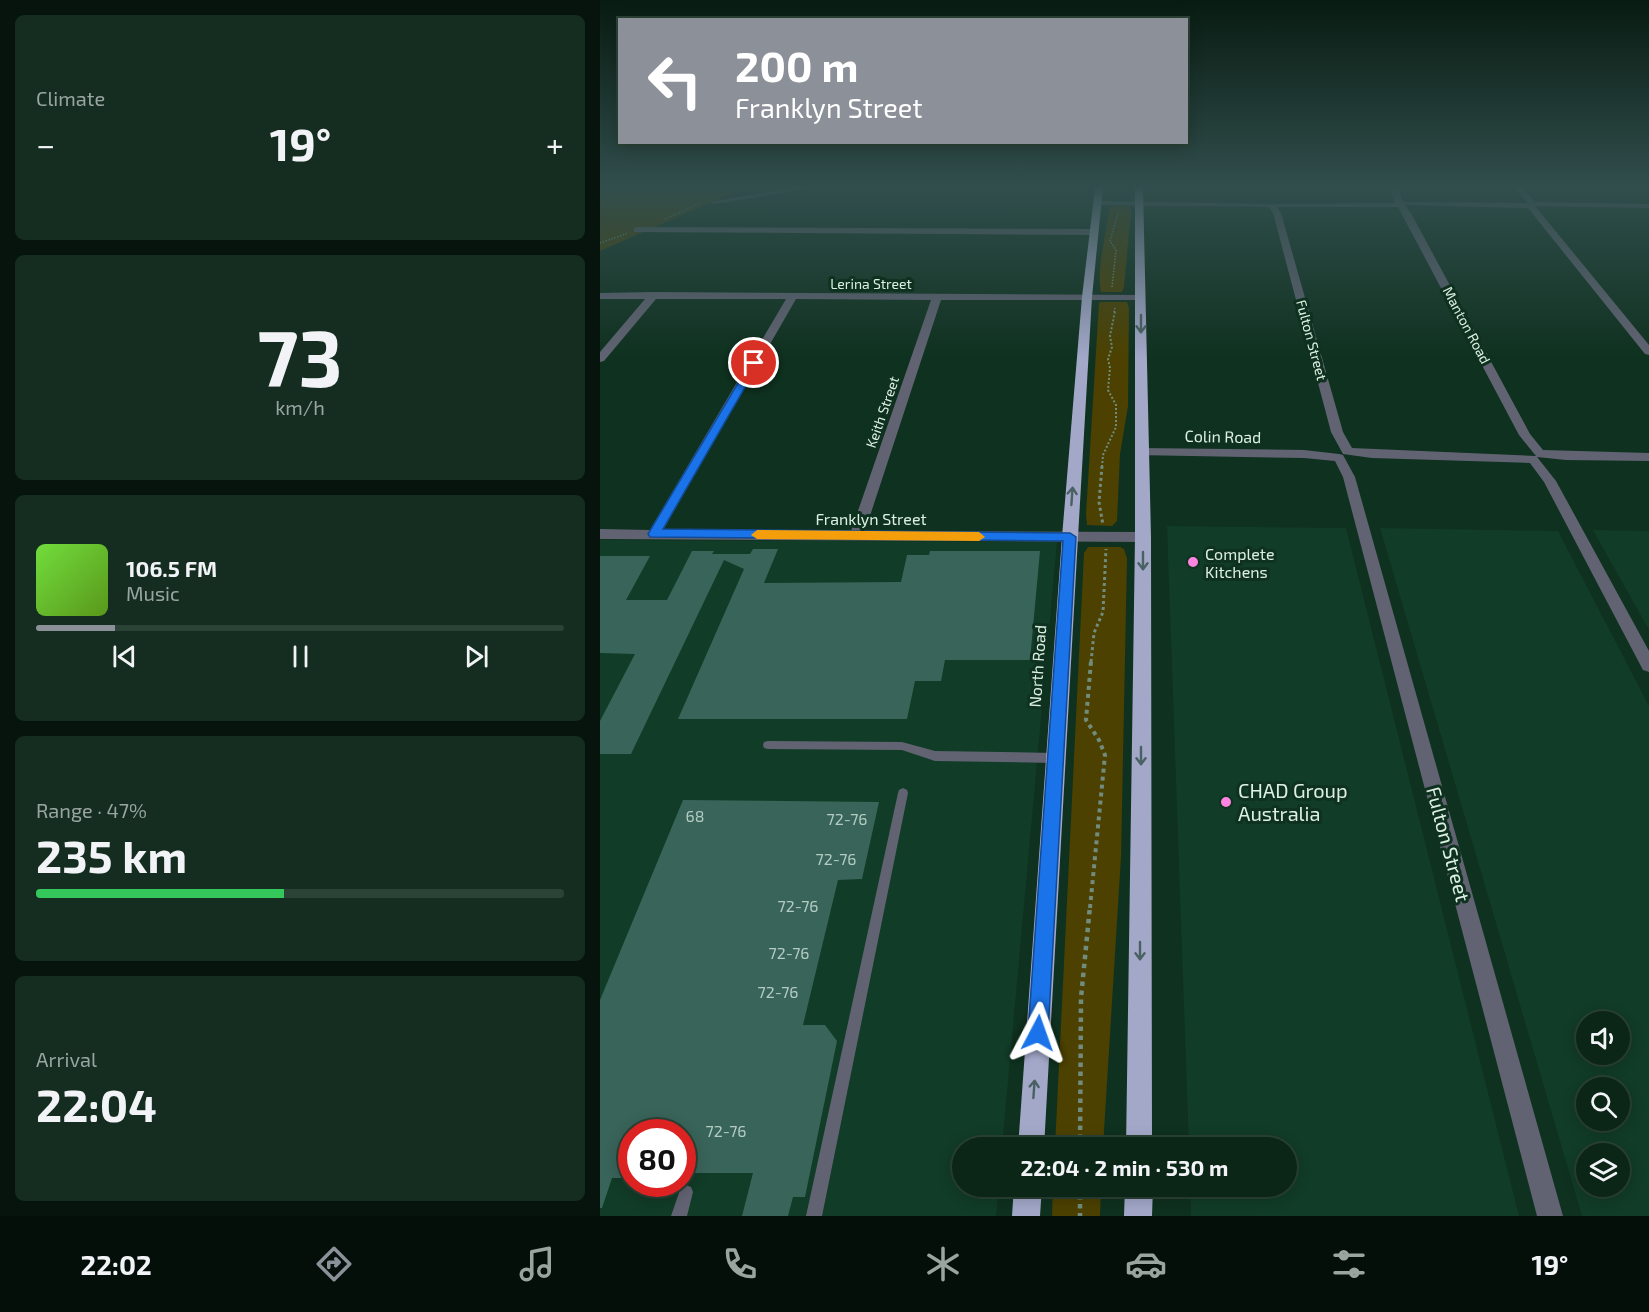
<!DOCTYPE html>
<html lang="en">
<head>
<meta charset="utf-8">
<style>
	:root { --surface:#0b2517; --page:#142d20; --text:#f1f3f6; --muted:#9aa5a1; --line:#2b4236; --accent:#8c9099 }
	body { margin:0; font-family:"Exo 2",sans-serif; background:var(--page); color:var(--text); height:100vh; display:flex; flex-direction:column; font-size:22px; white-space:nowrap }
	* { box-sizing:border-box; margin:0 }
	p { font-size:20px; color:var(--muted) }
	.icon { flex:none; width:33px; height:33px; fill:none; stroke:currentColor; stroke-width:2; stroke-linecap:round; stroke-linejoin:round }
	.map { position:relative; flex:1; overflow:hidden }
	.drawer { display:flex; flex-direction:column; gap:15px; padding:15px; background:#06140d; width:600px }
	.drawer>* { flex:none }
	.top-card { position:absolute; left:18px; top:18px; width:570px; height:126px; border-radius:0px; box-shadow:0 3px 15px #0003,0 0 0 2px var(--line); background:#8c9099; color:#fff; overflow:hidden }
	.buttons { position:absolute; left:976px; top:1011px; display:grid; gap:12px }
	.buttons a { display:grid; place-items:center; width:54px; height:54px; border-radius:50%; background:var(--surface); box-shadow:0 3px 15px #0003,0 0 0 2px var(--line); font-size:30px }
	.speed { position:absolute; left:18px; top:1119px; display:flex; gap:12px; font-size:30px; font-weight:700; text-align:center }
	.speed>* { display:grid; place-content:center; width:78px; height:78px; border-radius:50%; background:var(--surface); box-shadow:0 3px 15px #0003,0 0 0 2px var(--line); line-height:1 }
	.speed .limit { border:9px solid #d22; background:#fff; color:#111 }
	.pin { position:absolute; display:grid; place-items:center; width:51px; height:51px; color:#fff; margin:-26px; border:3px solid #fff; border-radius:50%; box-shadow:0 2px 6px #0007 }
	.me { position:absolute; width:66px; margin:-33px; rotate:4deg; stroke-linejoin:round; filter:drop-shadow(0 0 4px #0008) }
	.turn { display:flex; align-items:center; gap:21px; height:126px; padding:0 18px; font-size:27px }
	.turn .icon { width:78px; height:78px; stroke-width:2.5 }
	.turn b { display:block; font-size:42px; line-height:51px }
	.big { font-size:45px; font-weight:700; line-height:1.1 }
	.drawer .widget { flex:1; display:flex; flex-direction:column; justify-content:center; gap:9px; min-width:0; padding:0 21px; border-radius:9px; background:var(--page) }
	.drawer .dial { align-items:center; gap:0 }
	.dial b { font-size:78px; line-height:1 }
	.song { display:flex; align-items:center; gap:18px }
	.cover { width:72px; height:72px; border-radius:9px; background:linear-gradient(135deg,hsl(100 70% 55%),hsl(90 70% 35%)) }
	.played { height:6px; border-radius:3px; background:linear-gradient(90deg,var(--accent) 15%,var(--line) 15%) }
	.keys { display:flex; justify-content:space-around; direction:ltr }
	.heat { display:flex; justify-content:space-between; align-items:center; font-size:33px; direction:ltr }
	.charge { height:9px; border-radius:4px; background:linear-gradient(90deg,#34c759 47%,var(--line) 0) }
	.trip { position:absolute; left:352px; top:1137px; width:345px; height:60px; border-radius:30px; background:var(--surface); box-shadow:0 3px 15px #0003,0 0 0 2px var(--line); font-weight:700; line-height:60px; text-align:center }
	.tabs { display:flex; height:96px; justify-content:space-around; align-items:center; background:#040f09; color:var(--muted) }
	.tabs .icon { width:42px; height:42px }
	.tabs .active { color:var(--accent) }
	.tabs b { font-size:27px; color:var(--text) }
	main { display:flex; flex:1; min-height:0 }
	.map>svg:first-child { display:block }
	.built { fill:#113c27; fill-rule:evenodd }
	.green { fill:#4c4100 }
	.building { fill:#39645a }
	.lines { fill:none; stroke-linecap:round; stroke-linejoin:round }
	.path-far4 { stroke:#718c7d; stroke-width:1.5; stroke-dasharray:1.5 1.5; stroke-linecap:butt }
	.path-far3 { stroke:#718c7d; stroke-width:2; stroke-dasharray:2 2; stroke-linecap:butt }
	.path-far2 { stroke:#718c7d; stroke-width:3; stroke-dasharray:3 3; stroke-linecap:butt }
	.path-far1 { stroke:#718c7d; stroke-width:4; stroke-dasharray:4 4; stroke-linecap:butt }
	.path { stroke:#718c7d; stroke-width:4.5; stroke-dasharray:4.5 4.5; stroke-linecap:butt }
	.service { fill:#616372; fill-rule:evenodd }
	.minor { fill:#616372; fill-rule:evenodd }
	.trunk { fill:#a3a8c9; fill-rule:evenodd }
	.oneway { stroke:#4a6163 }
	.route { fill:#1a73e8; stroke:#114b97; stroke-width:1.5 }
	.slow { fill:#f59e0b }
	.poi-dot { fill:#fe85df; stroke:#0f311f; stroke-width:2 }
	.labels { text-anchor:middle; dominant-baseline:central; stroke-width:6; stroke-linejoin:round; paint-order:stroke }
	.far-street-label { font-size:14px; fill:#dcefe3; stroke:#0f311f }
	.street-label { font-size:16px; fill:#dcefe3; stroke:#0f311f }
	.poi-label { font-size:16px; fill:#dcefe3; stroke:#0f311f; text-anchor:start }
	.near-number-label { font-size:16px; fill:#b3ccc1 }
	.near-poi-label { font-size:20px; fill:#dcefe3; stroke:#0f311f; text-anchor:start }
	.near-street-label { font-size:20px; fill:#dcefe3; stroke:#0f311f }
</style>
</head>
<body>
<main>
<section class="drawer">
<div class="widget"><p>Climate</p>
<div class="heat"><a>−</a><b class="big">19°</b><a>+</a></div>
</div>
<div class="widget dial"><b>73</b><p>km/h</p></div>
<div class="widget">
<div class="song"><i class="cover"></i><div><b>106.5 FM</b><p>Music</p></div></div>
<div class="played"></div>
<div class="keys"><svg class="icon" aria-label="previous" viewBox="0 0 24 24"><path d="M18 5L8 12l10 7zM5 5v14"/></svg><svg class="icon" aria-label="pause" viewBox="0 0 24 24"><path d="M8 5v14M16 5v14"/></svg><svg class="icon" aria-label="next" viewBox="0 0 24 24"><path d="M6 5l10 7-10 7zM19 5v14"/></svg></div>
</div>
<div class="widget"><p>Range · 47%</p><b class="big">235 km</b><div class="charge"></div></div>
<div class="widget"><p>Arrival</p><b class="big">22:04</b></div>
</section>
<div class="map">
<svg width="1049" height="1216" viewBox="0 0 1049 1216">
	<rect width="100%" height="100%" fill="#0f311f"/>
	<path class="built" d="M 567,526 L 746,528 L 919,1216 L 591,1216 L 590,1187 L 687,1186 L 687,1148 L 589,1147 Z
		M 780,528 L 958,531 L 1049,706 L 1049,1216 L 982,1216 ZM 987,1022 L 1020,1022 L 1020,1054 L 987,1054 ZM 987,1088 L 1020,1088 L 1020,1120 L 987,1120 ZM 987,1154 L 1020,1154 L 1020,1186 L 987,1186 Z
		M 993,530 L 1049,531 L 1049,630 Z
		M 0,540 L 457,542 L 402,1147 L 363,1148 L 363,1186 L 399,1187 L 396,1216 L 0,1216 ZM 32,1132 L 82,1132 L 82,1184 L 32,1184 Z"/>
	<path class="green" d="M 0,188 L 144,188 L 0,251 Z
		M 512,206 L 529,206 L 531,211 L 524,287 L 522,292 L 501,292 C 496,267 507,234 509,208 Z
		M 501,302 L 527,302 L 529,308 L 528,406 L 520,454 L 517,521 L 512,526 L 487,525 L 486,514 L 499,303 Z
		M 488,547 L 520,547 L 524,549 L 527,558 L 521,857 L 503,1147 L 455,1147 L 484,553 Z
		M 453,1187 L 501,1187 L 500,1216 L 452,1216 Z"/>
	<path class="building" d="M 153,549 L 178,549 L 164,583 L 301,582 L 307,555 L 329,555 L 330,551 L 440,551 L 430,660 L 345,660 L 341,681 L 315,681 L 307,719 L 78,719 L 144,569 L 124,560 L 31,754 L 0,754 L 0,721 L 35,654 L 0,653 L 0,556 L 50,556 L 26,600 L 67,600 L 92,551 L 114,551 L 112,554 L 150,554 Z
		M 83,800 L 279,802 L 262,879 L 238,880 L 203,1025 L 225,1025 L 237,1041 L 205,1197 L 193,1197 L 188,1216 L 142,1216 L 153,1173 L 82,1173 L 82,1132 L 32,1132 L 32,1178 L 12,1178 L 2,1208 L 0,1208 L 0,1000 Z"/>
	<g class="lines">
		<path class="path-far4" d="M 65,219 L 103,202
			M 0,243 L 28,233
			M 512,287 L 516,250 L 510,241 L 518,213
			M 514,312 L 515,308"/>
		<path class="path-far3" d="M 502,467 L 503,455 L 516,427 L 516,405 L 508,390 L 510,368 L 508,359 L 512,347 L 510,336 L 515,311"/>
		<path class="path-far2" d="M 502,466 L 499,502 L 503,525
			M 491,662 L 494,633 L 503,612 L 506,549"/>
		<path class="path-far1" d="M 490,908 L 505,755 L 499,740 L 486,720 L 491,661"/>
		<path class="path" d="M 480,1148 L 481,998 L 490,906
			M 480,1186 L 480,1216"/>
		<path class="service" d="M 168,741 L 302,742 L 335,751 L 456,753 L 460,755 L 461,758 L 460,761 L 456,763 L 335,761 L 302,750 L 168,749 L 164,748 L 163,745 L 164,742 Z
			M 303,788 L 307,790 L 308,793 L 222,1216 L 206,1216 L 298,793 L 299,790 Z
			M 86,1185 L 91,1187 L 93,1192 L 87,1216 L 71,1216 L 81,1187 Z"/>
		<path class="minor" d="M 189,188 L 213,188 L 114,204 L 110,202 Z
			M 790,188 L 798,188 L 803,202 L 928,203 L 914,188 L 923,188 L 935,202 L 1049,204 L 1049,208 L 935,206 L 1049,345 L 1049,355 L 1045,354 L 928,208 L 805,205 L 812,215 L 930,434 L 943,450 L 1049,453 L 1049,461 L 966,460 L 937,457 L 956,481 L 1049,651 L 1049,672 L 1043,670 L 944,482 L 930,463 L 772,458 L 743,454 L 731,432 L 673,213 L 669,207 L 498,205 L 494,203 L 498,201 L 676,204 L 795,203 ZM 677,207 L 798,207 L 919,435 L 936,456 L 752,448 L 743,432 L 681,213 Z
			M 37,227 L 494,229 L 498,232 L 494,235 L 34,232 L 34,228 Z
			M 54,292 L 544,295 L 544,299 L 541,300 L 341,300 L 265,531 L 543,532 L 550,537 L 543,542 L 0,539 L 0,529 L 50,530 L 186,299 L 56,299 L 4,361 L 0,362 L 0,352 L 45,299 L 0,299 L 0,293 ZM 196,299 L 331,300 L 251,531 L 63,530 Z
			M 541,448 L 704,450 L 739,454 L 743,455 L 755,477 L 963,1216 L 937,1216 L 743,477 L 735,461 L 704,458 L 537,455 L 535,452 Z"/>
		<path class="trunk" d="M 495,188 L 503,188 L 492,297 L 478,537 L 444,1148 L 418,1148 L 462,537 L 482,297 Z
			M 535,188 L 543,188 L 551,537 L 552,1148 L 526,1148 L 535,537 Z
			M 414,1186 L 442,1186 L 440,1216 L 412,1216 Z
			M 525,1186 L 553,1186 L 552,1216 L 524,1216 Z"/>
	</g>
	<defs><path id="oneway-shaft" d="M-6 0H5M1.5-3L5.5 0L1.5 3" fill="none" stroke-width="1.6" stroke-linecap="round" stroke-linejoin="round" transform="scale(1.5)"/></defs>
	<g class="oneway">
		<use href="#oneway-shaft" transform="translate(541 324) rotate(90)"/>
		<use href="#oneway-shaft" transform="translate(472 496) rotate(-86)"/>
		<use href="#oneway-shaft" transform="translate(543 561) rotate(90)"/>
		<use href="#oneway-shaft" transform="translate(541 756) rotate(90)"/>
		<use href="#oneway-shaft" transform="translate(540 951) rotate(90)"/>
		<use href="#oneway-shaft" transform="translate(434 1089) rotate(-86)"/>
	</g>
	<linearGradient id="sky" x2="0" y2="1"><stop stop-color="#081b11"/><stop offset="0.52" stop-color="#314e4d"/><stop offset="1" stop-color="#314e4d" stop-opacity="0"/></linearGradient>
	<rect width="1049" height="359" fill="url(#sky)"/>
	<path class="route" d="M 154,360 L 159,363 L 63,529 L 470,533 L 476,537 L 448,1033 L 445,1040 L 438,1043 L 431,1040 L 428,1033 L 463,541 L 50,537 L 48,534 L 150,363 Z"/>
	<path class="slow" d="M 157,530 L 379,532 L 385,537 L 379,541 L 157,539 L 151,535 Z"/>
	<g class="poi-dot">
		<circle cx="593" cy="562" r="6"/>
		<circle cx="626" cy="802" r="6"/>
	</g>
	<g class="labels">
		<g class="far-street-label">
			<text x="271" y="283">Lerina Street</text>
			<text transform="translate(867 325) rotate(62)">Manton Road</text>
			<text transform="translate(712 340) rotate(75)">Fulton Street</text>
			<text transform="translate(282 412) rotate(-71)">Keith Street</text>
		</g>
		<g class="street-label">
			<text transform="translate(623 436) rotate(1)">Colin Road</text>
			<text x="271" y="518">Franklyn Street</text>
			<text transform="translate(437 666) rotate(-86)">North Road</text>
		</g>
		<g class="poi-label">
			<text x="605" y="553">Complete<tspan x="605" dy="18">Kitchens</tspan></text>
		</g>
		<g class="near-number-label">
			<text x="95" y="815">68</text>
			<text x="247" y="818">72-76</text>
			<text x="236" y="858">72-76</text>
			<text x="198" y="905">72-76</text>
			<text x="189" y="952">72-76</text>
			<text x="178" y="991">72-76</text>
			<text x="126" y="1130">72-76</text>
		</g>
		<g class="near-poi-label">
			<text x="638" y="790">CHAD Group<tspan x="638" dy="23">Australia</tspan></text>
		</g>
		<g class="near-street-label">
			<text transform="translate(849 844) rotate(75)">Fulton Street</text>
		</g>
	</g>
</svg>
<div class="buttons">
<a><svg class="icon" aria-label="sound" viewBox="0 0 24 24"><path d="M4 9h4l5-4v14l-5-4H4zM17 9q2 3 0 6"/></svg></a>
<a><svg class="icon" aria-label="search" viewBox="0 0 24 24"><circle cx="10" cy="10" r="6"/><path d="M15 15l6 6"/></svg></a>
<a><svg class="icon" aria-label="layers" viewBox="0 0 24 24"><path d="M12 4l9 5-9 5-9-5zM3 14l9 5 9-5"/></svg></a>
</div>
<div class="speed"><div class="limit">80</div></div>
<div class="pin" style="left:154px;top:363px;background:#d93025"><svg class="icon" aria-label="arrive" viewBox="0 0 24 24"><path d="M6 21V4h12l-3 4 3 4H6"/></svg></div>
<svg class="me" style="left:438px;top:1033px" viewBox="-20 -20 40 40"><path d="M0-17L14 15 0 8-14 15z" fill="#1a73e8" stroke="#fff" stroke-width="4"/></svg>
<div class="trip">22:04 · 2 min · 530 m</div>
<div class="top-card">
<div class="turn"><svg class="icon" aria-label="left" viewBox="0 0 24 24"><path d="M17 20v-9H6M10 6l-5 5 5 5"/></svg><div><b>200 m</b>Franklyn Street</div></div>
</div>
</div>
</main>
<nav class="tabs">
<b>22:02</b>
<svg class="icon active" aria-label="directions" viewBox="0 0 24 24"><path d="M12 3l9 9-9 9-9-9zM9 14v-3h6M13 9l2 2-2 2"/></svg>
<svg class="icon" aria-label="music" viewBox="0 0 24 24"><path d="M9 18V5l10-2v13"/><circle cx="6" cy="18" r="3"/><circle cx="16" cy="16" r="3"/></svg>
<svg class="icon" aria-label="phone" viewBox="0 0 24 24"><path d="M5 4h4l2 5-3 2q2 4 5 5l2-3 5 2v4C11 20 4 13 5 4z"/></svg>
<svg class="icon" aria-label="climate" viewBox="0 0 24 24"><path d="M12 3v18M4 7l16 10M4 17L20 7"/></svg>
<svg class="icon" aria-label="car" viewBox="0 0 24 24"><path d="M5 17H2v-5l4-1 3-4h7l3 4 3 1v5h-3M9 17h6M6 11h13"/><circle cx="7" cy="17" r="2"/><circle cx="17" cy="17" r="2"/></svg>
<svg class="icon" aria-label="filters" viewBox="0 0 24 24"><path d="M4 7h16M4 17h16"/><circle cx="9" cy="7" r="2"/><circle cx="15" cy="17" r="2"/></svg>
<b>19°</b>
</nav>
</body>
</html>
